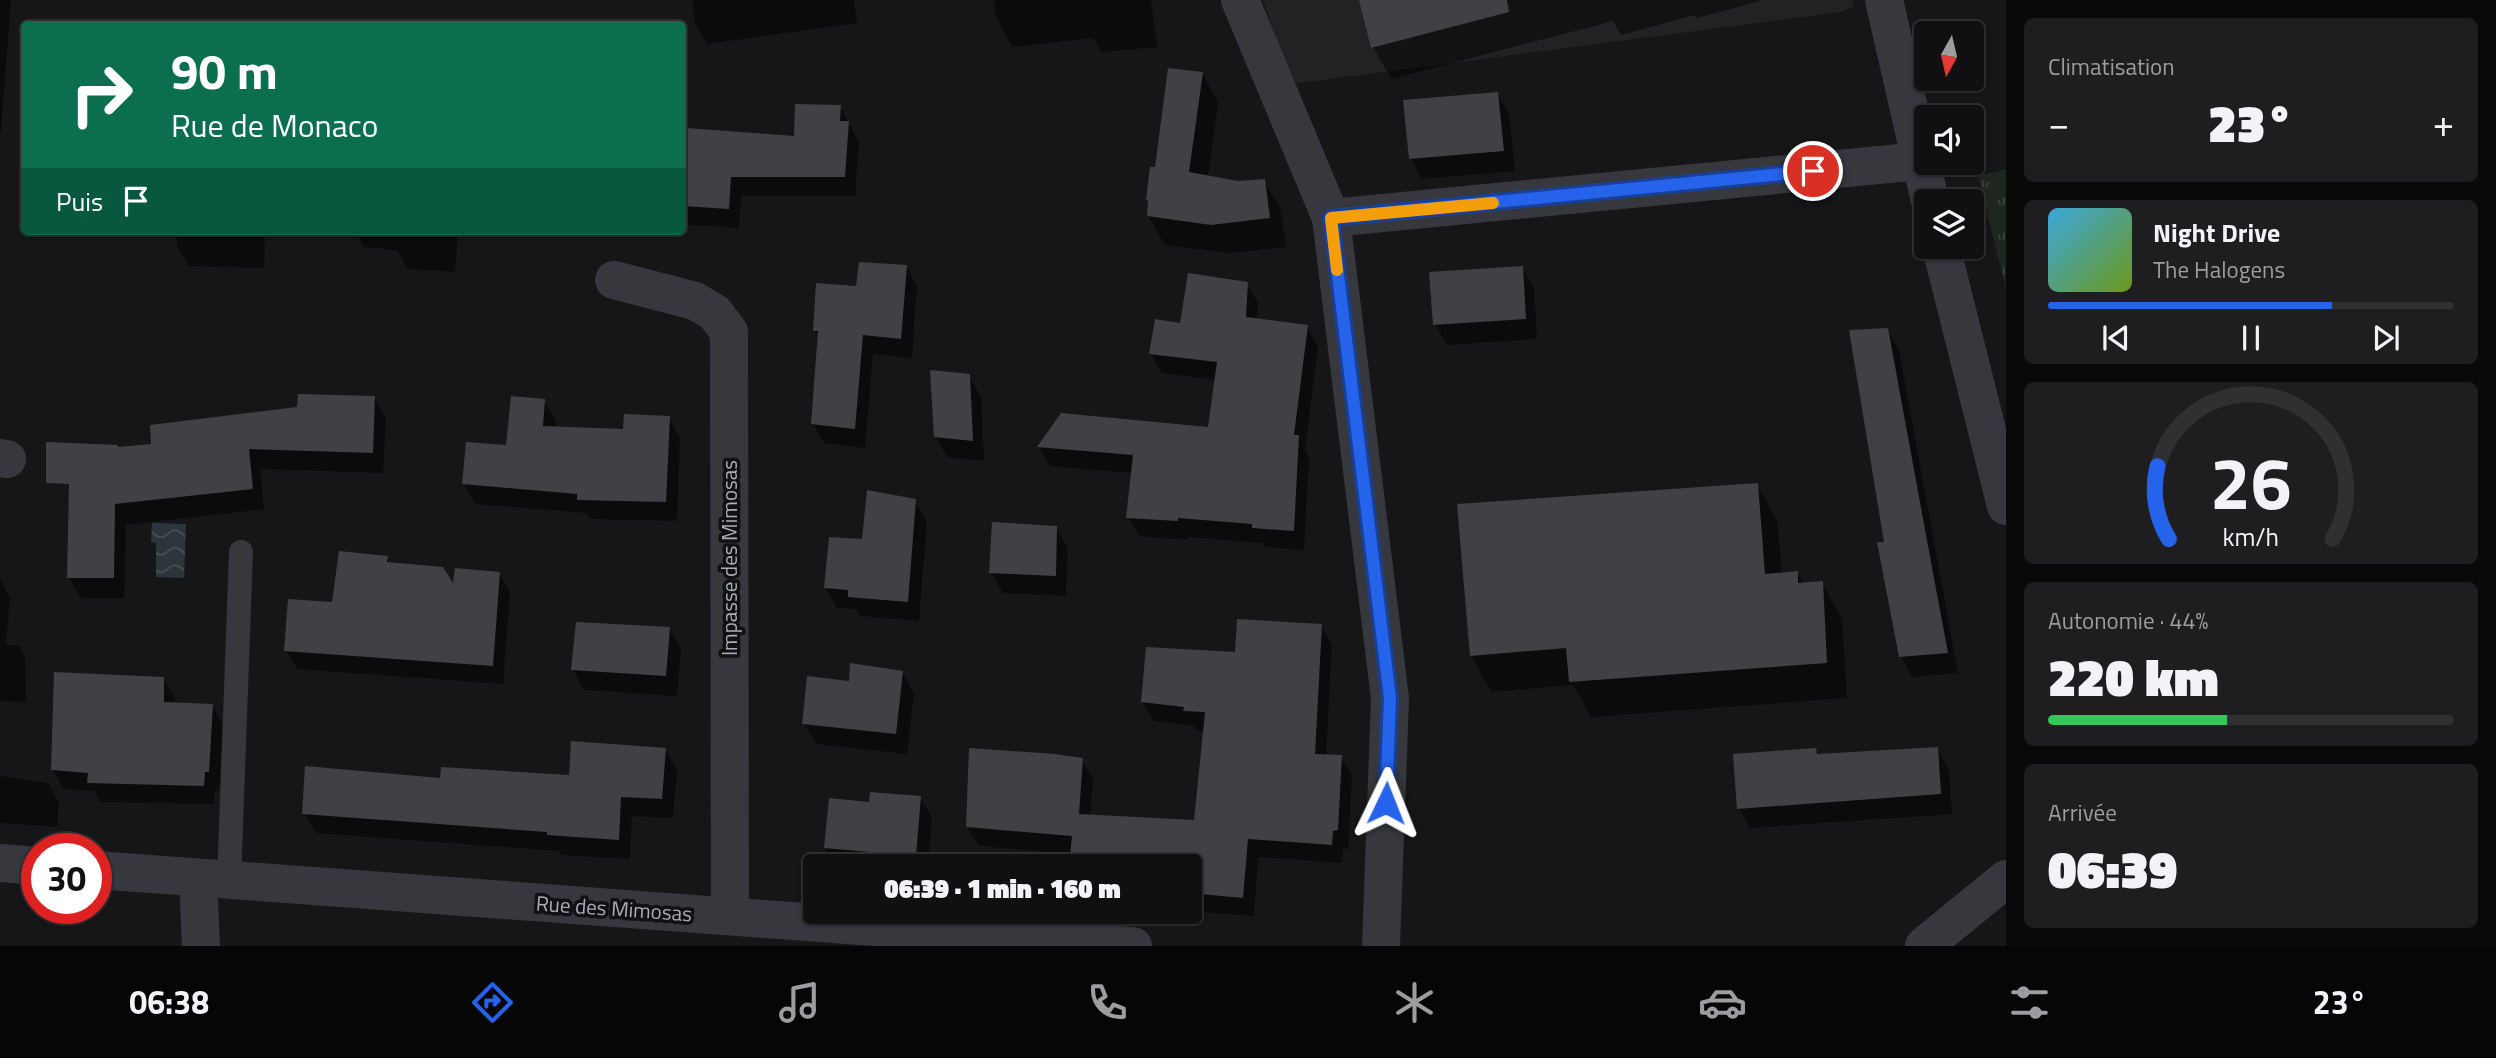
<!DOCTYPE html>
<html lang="fr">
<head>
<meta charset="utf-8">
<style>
	:root { --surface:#101012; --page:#1e1e20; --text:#f1f3f6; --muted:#9c9d9f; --line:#303032; --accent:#2563eb }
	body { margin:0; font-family:"Titillium Web",sans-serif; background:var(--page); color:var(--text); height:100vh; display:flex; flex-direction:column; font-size:26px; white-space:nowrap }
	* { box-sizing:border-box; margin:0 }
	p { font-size:23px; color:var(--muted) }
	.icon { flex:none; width:38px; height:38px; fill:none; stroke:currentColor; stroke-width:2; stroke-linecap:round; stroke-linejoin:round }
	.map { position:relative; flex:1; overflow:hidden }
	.sheet { display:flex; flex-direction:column; gap:18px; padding:18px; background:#09090a; width:490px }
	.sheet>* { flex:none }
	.banner { position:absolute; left:21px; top:21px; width:665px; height:214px; border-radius:7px; box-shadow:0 2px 5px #0004,0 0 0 2px var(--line); background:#0b6e4f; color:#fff; overflow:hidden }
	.needle { width:46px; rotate:188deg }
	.fabs { position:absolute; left:1914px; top:21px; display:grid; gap:14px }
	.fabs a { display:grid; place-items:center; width:70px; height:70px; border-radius:7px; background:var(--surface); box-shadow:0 2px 5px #0004,0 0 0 2px var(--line); font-size:35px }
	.speed { position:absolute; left:21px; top:833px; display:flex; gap:14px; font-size:35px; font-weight:700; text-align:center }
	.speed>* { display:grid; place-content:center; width:91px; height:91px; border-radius:50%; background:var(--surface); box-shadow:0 2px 5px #0004,0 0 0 2px var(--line); line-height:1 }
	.speed .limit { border:10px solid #d22; background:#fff; color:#111 }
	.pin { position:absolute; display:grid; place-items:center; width:60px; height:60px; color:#fff; margin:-30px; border:4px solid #fff; border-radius:50%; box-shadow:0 2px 7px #0007 }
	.me { position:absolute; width:77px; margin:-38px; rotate:2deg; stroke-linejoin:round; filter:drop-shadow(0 0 5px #0008) }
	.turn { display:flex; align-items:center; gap:24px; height:147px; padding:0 35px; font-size:32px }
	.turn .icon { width:91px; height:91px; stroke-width:2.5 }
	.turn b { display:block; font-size:49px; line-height:60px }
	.then { display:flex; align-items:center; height:66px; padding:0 35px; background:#0003; gap:14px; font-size:26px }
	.big { font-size:52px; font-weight:800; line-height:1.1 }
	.sheet .widget { flex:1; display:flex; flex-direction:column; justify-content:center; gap:10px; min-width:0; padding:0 24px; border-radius:10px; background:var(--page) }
	.sheet .dial { align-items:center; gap:0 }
	.dial svg { height:182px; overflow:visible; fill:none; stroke:var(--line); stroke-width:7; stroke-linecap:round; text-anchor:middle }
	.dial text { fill:var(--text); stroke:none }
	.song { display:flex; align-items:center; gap:21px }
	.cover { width:84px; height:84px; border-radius:10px; background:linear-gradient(135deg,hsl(200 70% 55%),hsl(80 70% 35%)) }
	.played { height:7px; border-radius:4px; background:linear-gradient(90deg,var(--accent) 70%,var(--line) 70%) }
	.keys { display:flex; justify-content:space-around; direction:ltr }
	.heat { display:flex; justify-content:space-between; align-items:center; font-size:38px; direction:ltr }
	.charge { height:10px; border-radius:5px; background:linear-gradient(90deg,#34c759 44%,var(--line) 0) }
	.trip { position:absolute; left:803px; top:854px; width:399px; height:70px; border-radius:7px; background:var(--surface); box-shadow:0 2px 5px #0004,0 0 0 2px var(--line); font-weight:800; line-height:70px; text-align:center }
	.tabs { display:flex; height:112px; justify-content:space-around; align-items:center; background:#060607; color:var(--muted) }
	.tabs .icon { width:49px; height:49px }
	.tabs .on { color:var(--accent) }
	.tabs b { font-size:32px; color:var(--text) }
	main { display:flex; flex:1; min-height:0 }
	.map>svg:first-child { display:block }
	.built { fill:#222225 }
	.grass { fill:url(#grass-tufts) }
	.water { fill:url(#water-waves) }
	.shadow { fill:#0007 }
	.building { fill:#404145 }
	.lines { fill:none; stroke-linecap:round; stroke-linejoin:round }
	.lane { stroke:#37383d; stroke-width:24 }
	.street { stroke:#37383d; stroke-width:38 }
	.route-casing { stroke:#184099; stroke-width:18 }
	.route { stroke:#2563eb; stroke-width:12 }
	.slow { stroke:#f59e0b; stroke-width:12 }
	.labels { text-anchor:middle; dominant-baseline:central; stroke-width:7; stroke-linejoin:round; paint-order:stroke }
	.street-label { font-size:21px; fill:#a8adb8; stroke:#111113 }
</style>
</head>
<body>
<main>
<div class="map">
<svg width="2006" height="946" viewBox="0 0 2006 946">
	<defs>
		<pattern id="grass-tufts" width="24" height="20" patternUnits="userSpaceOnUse" patternTransform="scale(1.75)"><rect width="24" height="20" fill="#1e261f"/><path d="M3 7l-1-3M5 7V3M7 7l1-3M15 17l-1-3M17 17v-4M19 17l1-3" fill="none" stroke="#3c433d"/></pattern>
		<pattern id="water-waves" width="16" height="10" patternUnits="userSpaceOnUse" patternTransform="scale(1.75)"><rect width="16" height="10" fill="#2c353c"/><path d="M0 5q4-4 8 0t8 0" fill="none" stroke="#485056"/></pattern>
	</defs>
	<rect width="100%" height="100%" fill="#161618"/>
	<path class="built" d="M 1263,0 L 1853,0 L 1854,6 L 1841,12 L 1292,84 Z"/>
	<path class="grass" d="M 2006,169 L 2006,289 L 1978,176 Z"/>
	<path class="water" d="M 152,523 L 186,524 L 184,578 L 156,577 L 156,543 L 151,542 Z"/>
	<path class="shadow" d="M 0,0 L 11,0 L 1,132 L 0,132 Z
		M 692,0 L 854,0 L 857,23 L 707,44 L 695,24 Z
		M 994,0 L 1151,0 L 1157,47 L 1101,52 L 1093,38 L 1013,47 L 996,18 Z
		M 1361,0 L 1764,0 L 1697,18 L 1695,15 L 1621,35 L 1613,21 L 1391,79 L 1373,47 Z
		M 1202,73 L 1218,102 L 1208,177 L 1237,183 L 1264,181 L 1281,210 L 1286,247 L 1229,253 L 1165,245 L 1148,216 L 1150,203 L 1148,199 L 1157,169 Z
		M 1497,94 L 1509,114 L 1515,171 L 1422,179 L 1411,159 L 1405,101 Z
		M 840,106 L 859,142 L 855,196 L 741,196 L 739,228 L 682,224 L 682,151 L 796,137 Z
		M 177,231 L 265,231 L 264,268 L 189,266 L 177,246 Z
		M 355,231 L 458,231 L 455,272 L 408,269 L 397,250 L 364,247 Z
		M 555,231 L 597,231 L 597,235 Z
		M 906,266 L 917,286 L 912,358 L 873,354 L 865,448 L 824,443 L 813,424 L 819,339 L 814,330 L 858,287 Z
		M 1522,268 L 1534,288 L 1537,339 L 1447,345 L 1435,324 Z
		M 1247,284 L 1258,303 L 1257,320 L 1306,326 L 1318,346 L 1305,450 L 1309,457 L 1304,550 L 1265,547 L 1263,543 L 1188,537 L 1188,540 L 1139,536 L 1128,517 L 1133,473 L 1050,466 L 1039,447 L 1209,429 L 1216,380 L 1162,373 L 1151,354 L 1182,325 Z
		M 1887,330 L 1899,350 L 1958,673 L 1912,677 L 1901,656 Z
		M 969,376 L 981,397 L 984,461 L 947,457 L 935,436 Z
		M 374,398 L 386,418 L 383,473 L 260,469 L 264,509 L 126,525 L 124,598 L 81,598 L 69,578 L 119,449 L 152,445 Z
		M 544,401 L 556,421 L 555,428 L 625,431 L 669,418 L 680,438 L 677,521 L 590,519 L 586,513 L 475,504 L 464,484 L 508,446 Z
		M 1757,485 L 1777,520 L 1782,574 L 1797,573 L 1804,584 L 1822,583 L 1842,619 L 1847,698 L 1591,717 L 1573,685 L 1492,692 L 1471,656 L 1459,506 Z
		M 915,501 L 927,521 L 919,621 L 861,616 L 857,609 L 837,608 L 826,588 L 864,540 Z
		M 1056,527 L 1068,548 L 1066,596 L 1003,593 L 991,573 Z
		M 387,558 L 391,564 L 455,588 L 499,573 L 510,592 L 503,684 L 297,669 L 286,650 Z
		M 0,579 L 10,597 L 6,645 L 19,646 L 25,656 L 26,702 L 0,701 Z
		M 1321,626 L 1332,645 L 1326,756 L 1341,757 L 1352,776 L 1348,849 L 1343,849 L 1342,863 L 1258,857 L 1254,916 L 1190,911 L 1190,866 L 1071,866 L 1072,854 L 979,846 L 967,827 L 1082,760 L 1093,779 L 1090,817 L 1196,822 L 1205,731 L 1196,730 L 1194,726 L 1154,721 L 1143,702 L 1236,654 Z
		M 669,629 L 681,649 L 677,696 L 584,690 L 573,670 Z
		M 902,672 L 914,693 L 907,754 L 816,744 L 804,724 L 850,683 Z
		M 163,679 L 175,698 L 174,704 L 212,705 L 223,725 L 219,791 L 215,791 L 214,804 L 100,802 L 94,791 L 64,789 L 53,770 Z
		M 1937,749 L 1949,769 L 1952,814 L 1750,828 L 1739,808 L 1816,750 L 1819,756 Z
		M 665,750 L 677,770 L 673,818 L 632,816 L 630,859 L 561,855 L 558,851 L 316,833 L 304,813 L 442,780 L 571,776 Z
		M 0,776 L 48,783 L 59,802 L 57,827 L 0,823 Z
		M 920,797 L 932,818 L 928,866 L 837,866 L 825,847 L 870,804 Z
		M 1131,912 L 1168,912 L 1167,914 Z"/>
	<path class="building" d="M 1359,0 L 1507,0 L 1509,12 L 1371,48 Z
		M 1168,68 L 1203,72 L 1189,172 L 1238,181 L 1265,179 L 1270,218 L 1211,225 L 1147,216 L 1148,200 L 1146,200 L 1150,167 L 1155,167 Z
		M 1498,92 L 1504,151 L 1409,159 L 1403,100 Z
		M 795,104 L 841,105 L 840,121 L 849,121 L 845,177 L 731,177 L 729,209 L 682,206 L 682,149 L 686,149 L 687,128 L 794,136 Z
		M 859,262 L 907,265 L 901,339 L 863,335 L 855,429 L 811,424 L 818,331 L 813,331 L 816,283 L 856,286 Z
		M 1523,266 L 1526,319 L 1433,325 L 1429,272 Z
		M 1188,273 L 1248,282 L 1246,317 L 1308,325 L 1294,435 L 1299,435 L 1294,531 L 1252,528 L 1252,524 L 1178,518 L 1178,521 L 1126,518 L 1133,455 L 1037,447 L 1061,413 L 1208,427 L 1217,362 L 1149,354 L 1155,319 L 1180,323 Z
		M 1888,328 L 1926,535 L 1948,653 L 1899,657 L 1877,542 L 1884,542 L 1849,330 Z
		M 930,370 L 970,374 L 973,441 L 934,437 Z
		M 298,394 L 375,396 L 373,453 L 249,449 L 253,489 L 115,504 L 114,578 L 67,578 L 69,484 L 46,483 L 46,442 L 118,445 L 118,447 L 151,444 L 150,425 L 297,407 Z
		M 511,396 L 545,399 L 543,426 L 623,429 L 624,414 L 670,416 L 666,502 L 577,500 L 577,494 L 462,484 L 466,442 L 506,445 Z
		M 1758,483 L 1765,574 L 1798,571 L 1798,583 L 1823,581 L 1827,663 L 1569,682 L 1566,648 L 1470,656 L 1457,504 Z
		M 867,490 L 916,499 L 908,602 L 848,597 L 848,590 L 824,588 L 829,537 L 862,539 Z
		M 992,522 L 1057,526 L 1056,576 L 989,573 Z
		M 339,551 L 388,556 L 387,562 L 443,567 L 453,583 L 455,568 L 500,572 L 493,666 L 284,651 L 288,599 L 332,602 Z
		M 1237,619 L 1322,624 L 1315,754 L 1342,755 L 1338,830 L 1333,831 L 1332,845 L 1248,839 L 1243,898 L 1190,893 L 1190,866 L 1069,866 L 1072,836 L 966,827 L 969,748 L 1055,754 L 1083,758 L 1079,814 L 1194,820 L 1205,712 L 1183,711 L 1184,707 L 1141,702 L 1146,647 L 1235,652 Z
		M 576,622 L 670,627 L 666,676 L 571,670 Z
		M 850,663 L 903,671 L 896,734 L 802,724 L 807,676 L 849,681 Z
		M 54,672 L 164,677 L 164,702 L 213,704 L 209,772 L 205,772 L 204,786 L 87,783 L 88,773 L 51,770 Z
		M 571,741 L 666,748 L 662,799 L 621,797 L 619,840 L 547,835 L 547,832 L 302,814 L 305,766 L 440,778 L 441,767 L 569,775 Z
		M 1938,747 L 1941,794 L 1737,809 L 1733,754 L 1816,748 L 1817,754 Z
		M 870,792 L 921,796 L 916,856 L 824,848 L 829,798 L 869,802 Z"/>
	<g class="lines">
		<path class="lane" d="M 229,881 L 241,552"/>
		<path class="street" d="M 1240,0 L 1331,218 L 1390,698 L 1381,946
			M 1884,0 L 1930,201
			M 1331,218 L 1920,161
			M 1941,247 L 2006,506
			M 614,280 L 695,301 L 715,313 L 729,332 L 730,916
			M 0,458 L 7,459
			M 0,863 L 37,866
			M 96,870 L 1133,946
			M 198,878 L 201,946
			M 1924,946 L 2006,879"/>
	</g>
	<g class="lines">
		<g class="route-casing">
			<path id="route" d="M 1386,803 L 1390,698 L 1331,218 L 1813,171"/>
		</g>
		<use href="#route" class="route"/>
		<path class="slow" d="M 1337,270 L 1331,218 L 1493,203"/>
	</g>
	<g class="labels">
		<g class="street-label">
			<text transform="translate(729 558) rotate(-90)">Impasse des Mimosas</text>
			<text transform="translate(614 908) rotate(4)">Rue des Mimosas</text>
		</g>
	</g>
</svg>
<div class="fabs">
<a><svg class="needle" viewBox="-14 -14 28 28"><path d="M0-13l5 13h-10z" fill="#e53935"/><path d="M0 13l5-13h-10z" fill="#9c9d9f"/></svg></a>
<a><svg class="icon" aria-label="sound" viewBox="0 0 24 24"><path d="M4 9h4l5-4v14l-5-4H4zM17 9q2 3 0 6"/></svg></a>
<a><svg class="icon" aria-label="layers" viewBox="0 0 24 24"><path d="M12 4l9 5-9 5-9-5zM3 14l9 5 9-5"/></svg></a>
</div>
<div class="speed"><div class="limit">30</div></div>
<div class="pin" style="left:1813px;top:171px;background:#d93025"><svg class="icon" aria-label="arrive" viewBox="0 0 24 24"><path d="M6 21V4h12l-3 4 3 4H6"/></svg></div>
<svg class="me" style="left:1386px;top:803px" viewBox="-20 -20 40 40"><path d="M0-17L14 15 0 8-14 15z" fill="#2563eb" stroke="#fff" stroke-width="4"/></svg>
<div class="trip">06:39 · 1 min · 160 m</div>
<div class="banner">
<div class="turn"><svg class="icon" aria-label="right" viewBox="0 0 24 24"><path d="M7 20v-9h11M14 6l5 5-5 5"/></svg><div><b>90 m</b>Rue de Monaco</div></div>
<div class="then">Puis<svg class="icon" aria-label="arrive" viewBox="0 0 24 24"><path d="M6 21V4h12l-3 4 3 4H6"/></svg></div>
</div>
</div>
<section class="sheet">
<div class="widget"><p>Climatisation</p>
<div class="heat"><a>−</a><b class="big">23°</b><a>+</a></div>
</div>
<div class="widget">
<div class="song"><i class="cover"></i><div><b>Night Drive</b><p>The Halogens</p></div></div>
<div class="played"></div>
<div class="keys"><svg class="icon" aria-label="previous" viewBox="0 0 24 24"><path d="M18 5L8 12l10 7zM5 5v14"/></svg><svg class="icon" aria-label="pause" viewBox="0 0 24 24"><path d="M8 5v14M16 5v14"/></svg><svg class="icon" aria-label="next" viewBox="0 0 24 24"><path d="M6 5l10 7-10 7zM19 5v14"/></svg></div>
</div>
<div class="widget dial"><svg viewBox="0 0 100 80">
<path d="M14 69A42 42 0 1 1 86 69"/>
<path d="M14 69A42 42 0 0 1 9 37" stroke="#2563eb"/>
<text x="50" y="56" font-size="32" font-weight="700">26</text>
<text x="50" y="72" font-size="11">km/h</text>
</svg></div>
<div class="widget"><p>Autonomie · 44%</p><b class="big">220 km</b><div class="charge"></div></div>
<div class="widget"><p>Arrivée</p><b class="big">06:39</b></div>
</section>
</main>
<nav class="tabs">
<b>06:38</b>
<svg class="icon on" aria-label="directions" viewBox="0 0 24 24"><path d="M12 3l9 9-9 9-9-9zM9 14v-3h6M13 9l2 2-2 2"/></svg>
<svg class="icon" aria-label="music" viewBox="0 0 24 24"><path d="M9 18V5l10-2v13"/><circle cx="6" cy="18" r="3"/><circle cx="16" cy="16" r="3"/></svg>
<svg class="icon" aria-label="phone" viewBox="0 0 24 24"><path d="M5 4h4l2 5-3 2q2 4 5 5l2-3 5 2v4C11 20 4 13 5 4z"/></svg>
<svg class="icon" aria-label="climate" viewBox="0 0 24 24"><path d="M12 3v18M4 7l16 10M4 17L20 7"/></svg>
<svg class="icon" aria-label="car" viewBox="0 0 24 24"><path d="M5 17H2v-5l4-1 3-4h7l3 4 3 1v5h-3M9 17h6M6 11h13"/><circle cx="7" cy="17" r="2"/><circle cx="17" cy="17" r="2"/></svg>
<svg class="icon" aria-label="filters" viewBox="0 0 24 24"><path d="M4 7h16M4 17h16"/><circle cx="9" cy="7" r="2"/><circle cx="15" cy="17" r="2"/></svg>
<b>23°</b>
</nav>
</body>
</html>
